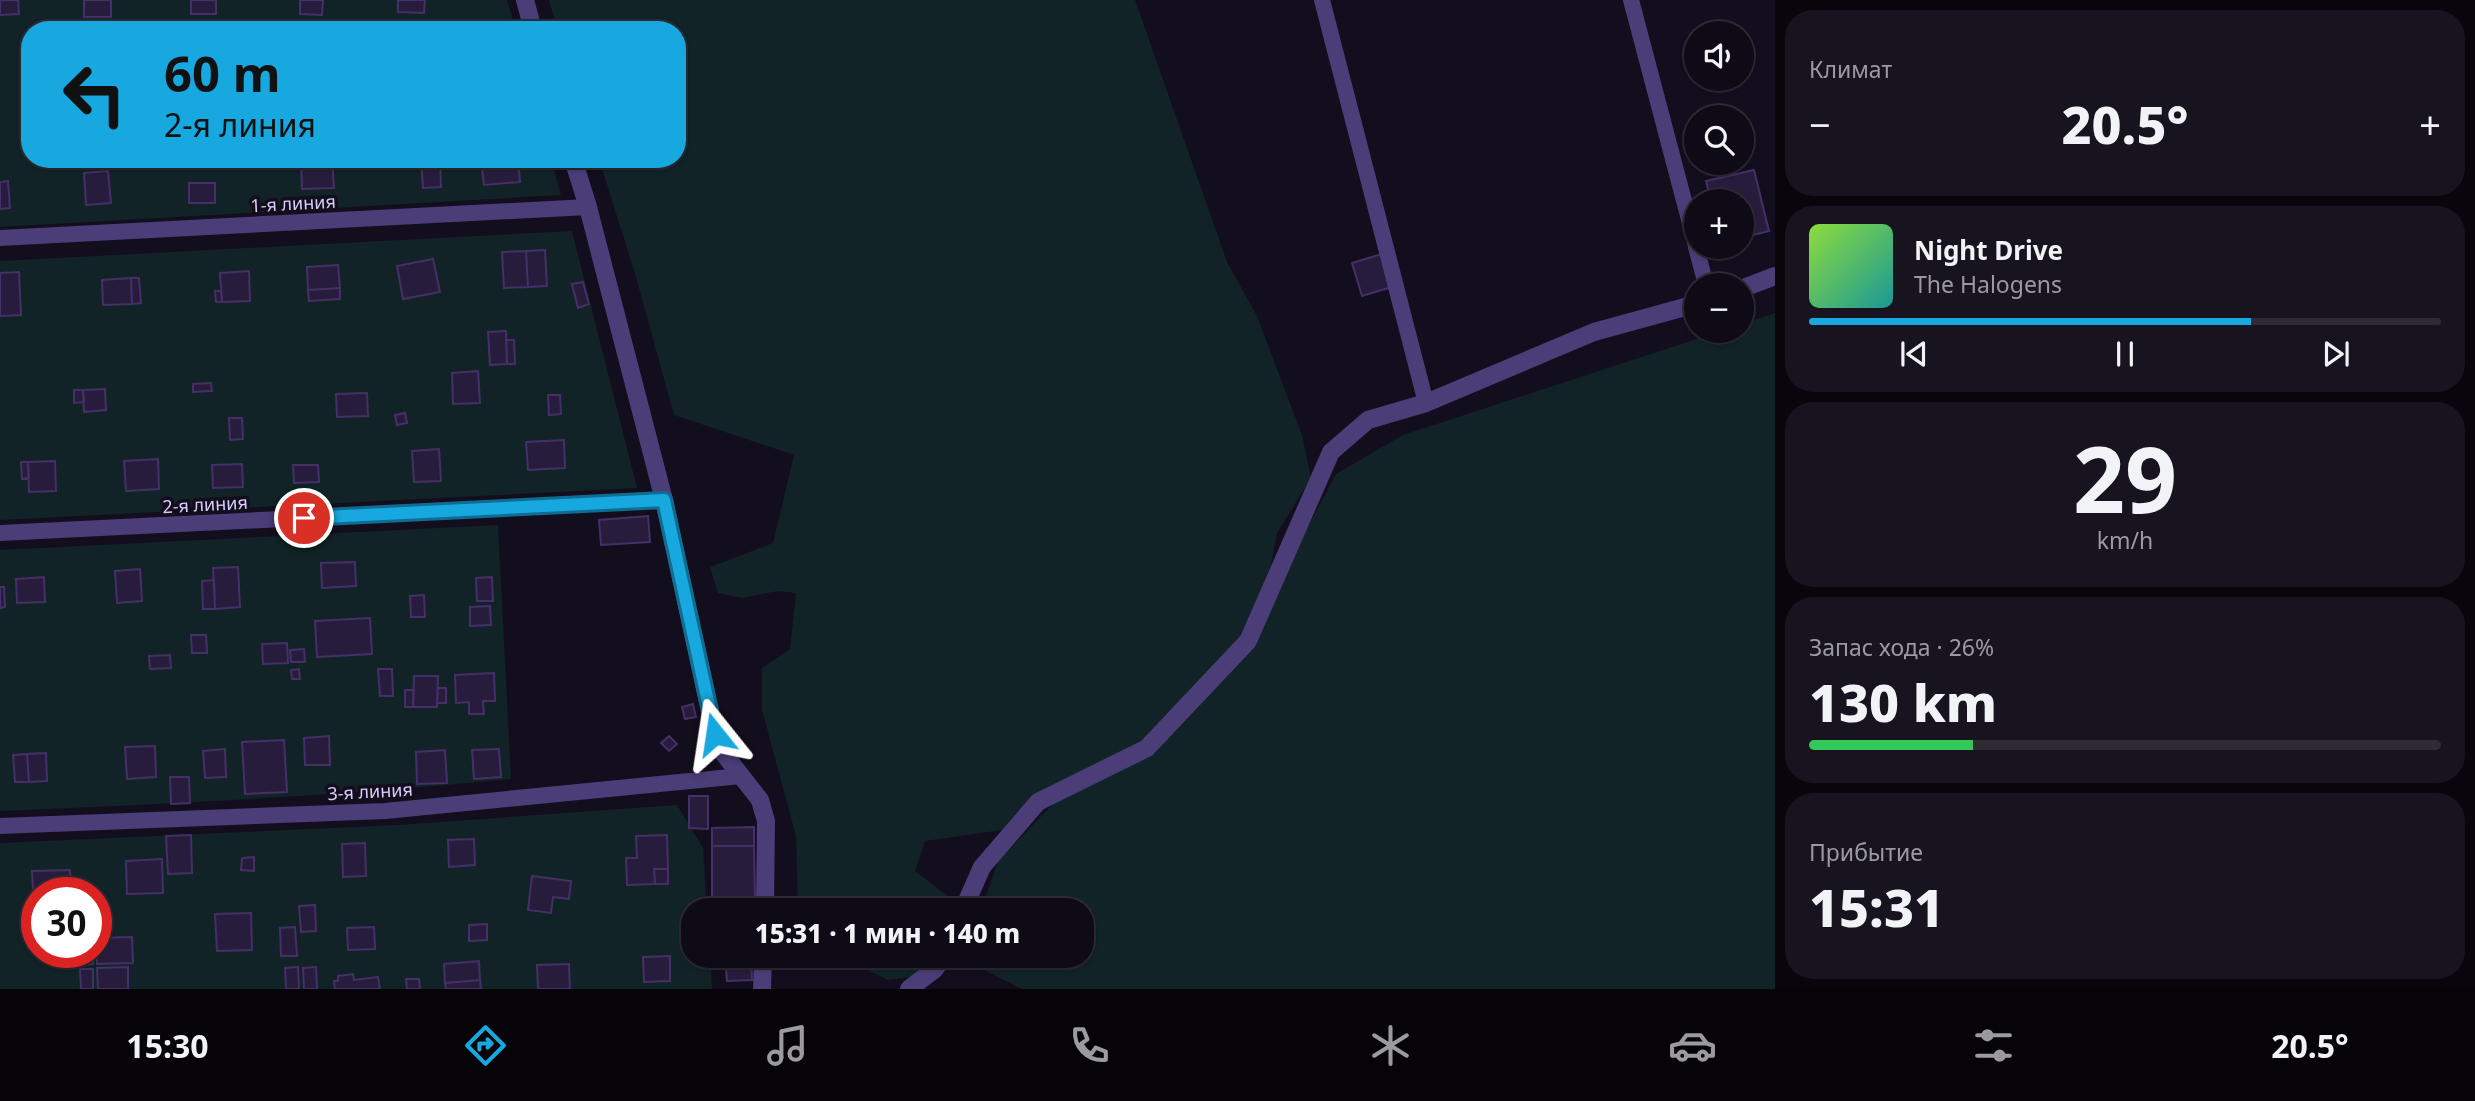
<!DOCTYPE html>
<html lang="ru">
<head>
<meta charset="utf-8">
<style>
	:root { --surface:#0e0a16; --page:#17131f; --text:#f1f3f6; --muted:#9b9aa1; --line:#2e2b35; --accent:#16a8df }
	body { margin:0; font-family:"Noto Sans",sans-serif; background:var(--page); color:var(--text); height:100vh; display:flex; flex-direction:column; font-size:26px; white-space:nowrap }
	* { box-sizing:border-box; margin:0 }
	p { font-size:23px; color:var(--muted) }
	.icon { flex:none; width:38px; height:38px; fill:none; stroke:currentColor; stroke-width:2; stroke-linecap:round; stroke-linejoin:round }
	.map { position:relative; flex:1; overflow:hidden }
	.sheet { display:flex; flex-direction:column; gap:10px; padding:10px; background:#08060c; width:700px }
	.sheet>* { flex:none }
	.top-card { position:absolute; left:21px; top:21px; width:665px; height:147px; border-radius:28px; box-shadow:0 2px 5px #0004,0 0 0 2px var(--line); background:#16a8df; color:#111; overflow:hidden }
	.tools { position:absolute; left:1684px; top:21px; display:grid; gap:14px }
	.tools a { display:grid; place-items:center; width:70px; height:70px; border-radius:50%; background:var(--surface); box-shadow:0 2px 5px #0004,0 0 0 2px var(--line); font-size:35px }
	.speed { position:absolute; left:21px; top:877px; display:flex; gap:14px; font-size:35px; font-weight:700; text-align:center }
	.speed>* { display:grid; place-content:center; width:91px; height:91px; border-radius:50%; background:var(--surface); box-shadow:0 2px 5px #0004,0 0 0 2px var(--line); line-height:1 }
	.speed .limit { border:10px solid #d22; background:#fff; color:#111 }
	.pin { position:absolute; display:grid; place-items:center; width:60px; height:60px; color:#fff; margin:-30px; border:4px solid #fff; border-radius:50%; box-shadow:0 2px 7px #0007 }
	.me { position:absolute; width:77px; margin:-38px; rotate:345deg; stroke-linejoin:round; filter:drop-shadow(0 0 5px #0008) }
	.turn { display:flex; align-items:center; gap:24px; height:147px; padding:0 28px; font-size:32px }
	.turn .icon { width:91px; height:91px; stroke-width:2.5 }
	.turn b { display:block; font-size:49px; line-height:60px }
	.big { font-size:52px; font-weight:800; line-height:1.1 }
	.sheet .card { flex:1; display:flex; flex-direction:column; justify-content:center; gap:10px; min-width:0; padding:0 24px; border-radius:28px; background:var(--page) }
	.sheet .dial { align-items:center; gap:0 }
	.dial b { font-size:91px; line-height:1 }
	.song { display:flex; align-items:center; gap:21px }
	.cover { width:84px; height:84px; border-radius:10px; background:linear-gradient(135deg,hsl(90 70% 55%),hsl(180 70% 35%)) }
	.played { height:7px; border-radius:4px; background:linear-gradient(90deg,var(--accent) 70%,var(--line) 70%) }
	.keys { display:flex; justify-content:space-around; direction:ltr }
	.heat { display:flex; justify-content:space-between; align-items:center; font-size:38px; direction:ltr }
	.charge { height:10px; border-radius:5px; background:linear-gradient(90deg,#34c759 26%,var(--line) 0) }
	.trip { position:absolute; left:681px; top:898px; width:413px; height:70px; border-radius:28px; background:var(--surface); box-shadow:0 2px 5px #0004,0 0 0 2px var(--line); font-weight:800; line-height:70px; text-align:center }
	.tab-bar { display:flex; height:112px; justify-content:space-around; align-items:center; background:#060409; color:var(--muted) }
	.tab-bar .icon { width:49px; height:49px }
	.tab-bar .active { color:var(--accent) }
	.tab-bar b { font-size:32px; color:var(--text) }
	main { display:flex; flex:1; min-height:0 }
	.map>svg:first-child { display:block }
	.green { fill:#112326; fill-rule:evenodd }
	.building { fill:#281c3c; stroke:#443066; stroke-width:2 }
	.lines { fill:none; stroke-linecap:round; stroke-linejoin:round }
	.service { stroke:#4a3d78; stroke-width:16 }
	.minor { stroke:#4a3d78; stroke-width:18 }
	.route-casing { stroke:#0e6d91; stroke-width:18 }
	.route { stroke:#16a8df; stroke-width:12 }
	.labels { text-anchor:middle; dominant-baseline:central; stroke-width:7; stroke-linejoin:round; paint-order:stroke }
	.street-label { font-size:18px; fill:#dbcefa; stroke:#130e1d }
</style>
</head>
<body>
<main>
<div class="map">
<svg width="1775" height="989" viewBox="0 0 1775 989">
	<rect width="100%" height="100%" fill="#130e1d"/>
	<path class="green" d="M 0,0 L 507,0 L 516,30 L 30,30 L 30,159 L 551,159 L 561,195 L 0,227 Z
		M 549,0 L 1135,0 L 1227,262 L 1257,316 L 1302,435 L 1311,478 L 1277,533 L 1267,587 L 1244,639 L 1141,746 L 1035,794 L 1002,830 L 925,841 L 915,871 L 949,897 L 948,910 L 798,910 L 796,836 L 762,710 L 762,668 L 790,649 L 796,593 L 778,591 L 742,598 L 718,593 L 710,567 L 773,543 L 794,455 L 674,415 L 636,277 L 599,159 L 677,159 L 677,30 L 558,30 Z
		M 572,231 L 637,488 L 0,520 L 0,261 Z
		M 1775,313 L 1775,989 L 1022,989 L 965,960 L 966,956 L 1082,956 L 1082,910 L 981,910 L 998,861 L 1054,803 L 1155,753 L 1256,644 L 1297,547 L 1336,474 L 1403,435 L 1721,331 L 1741,331 L 1741,324 Z
		M 498,525 L 511,779 C 341,796 171,804 0,811 L 0,550 Z
		M 677,805 L 703,848 L 707,910 L 693,910 L 693,956 L 710,956 L 712,989 L 0,989 L 0,843 L 398,825 ZM 37,892 L 96,892 L 96,952 L 37,952 Z
		M 798,956 L 930,956 L 916,976 L 888,980 L 858,965 Z"/>
	<path class="building" d="M 0,0 L 18,0 L 19,14 L 0,15 Z
		M 84,0 L 111,0 L 111,17 L 84,17 Z
		M 191,0 L 216,0 L 216,14 L 191,14 Z
		M 300,0 L 323,0 L 322,15 L 300,14 Z
		M 398,0 L 425,0 L 424,13 L 398,12 Z
		M 301,159 L 332,159 L 334,188 L 302,189 Z
		M 440,159 L 441,187 L 423,188 L 421,160 Z
		M 481,159 L 518,159 L 520,182 L 484,185 Z
		M 1754,170 L 1769,231 L 1741,238 L 1741,201 L 1711,201 L 1706,181 Z
		M 108,171 L 111,203 L 86,205 L 84,173 Z
		M 8,181 L 10,208 L 0,209 L 0,182 Z
		M 189,183 L 215,183 L 215,203 L 189,203 Z
		M 545,250 L 547,286 L 528,287 L 526,251 Z
		M 526,251 L 528,287 L 504,288 L 502,252 Z
		M 1385,253 L 1395,286 L 1362,296 L 1352,263 Z
		M 433,259 L 440,292 L 403,299 L 397,266 Z
		M 338,265 L 340,288 L 308,290 L 307,267 Z
		M 249,271 L 250,301 L 222,302 L 220,273 Z
		M 19,272 L 21,315 L 0,316 L 0,273 Z
		M 131,278 L 132,304 L 103,305 L 102,280 Z
		M 131,278 L 139,278 L 141,303 L 132,304 Z
		M 583,282 L 589,304 L 578,308 L 572,284 Z
		M 340,288 L 340,299 L 309,301 L 308,290 Z
		M 215,291 L 221,291 L 222,302 L 216,302 Z
		M 506,331 L 507,364 L 490,365 L 488,332 Z
		M 506,340 L 514,340 L 515,364 L 507,364 Z
		M 478,371 L 480,403 L 453,404 L 452,373 Z
		M 211,383 L 212,391 L 193,392 L 193,384 Z
		M 105,389 L 106,410 L 84,412 L 83,390 Z
		M 74,390 L 83,390 L 84,402 L 74,403 Z
		M 367,393 L 368,416 L 337,417 L 336,394 Z
		M 548,395 L 560,395 L 561,414 L 549,415 Z
		M 405,413 L 407,423 L 397,425 L 395,415 Z
		M 229,418 L 242,418 L 243,439 L 230,440 Z
		M 564,440 L 565,468 L 528,470 L 526,442 Z
		M 439,449 L 441,481 L 414,482 L 412,451 Z
		M 158,459 L 159,489 L 126,491 L 124,461 Z
		M 55,461 L 56,491 L 29,492 L 28,462 Z
		M 21,462 L 28,462 L 29,478 L 22,479 Z
		M 242,464 L 243,487 L 213,488 L 212,465 Z
		M 293,465 L 318,465 L 319,482 L 294,483 Z
		M 648,516 L 650,542 L 601,545 L 599,520 Z
		M 355,562 L 356,586 L 322,588 L 321,563 Z
		M 238,567 L 240,607 L 215,609 L 213,568 Z
		M 140,569 L 142,601 L 117,603 L 115,571 Z
		M 44,577 L 45,602 L 17,603 L 16,579 Z
		M 492,577 L 493,601 L 477,601 L 476,578 Z
		M 214,580 L 215,609 L 203,609 L 202,581 Z
		M 0,587 L 4,587 L 5,607 L 0,608 Z
		M 424,595 L 425,617 L 411,617 L 410,596 Z
		M 490,606 L 491,625 L 470,626 L 470,607 Z
		M 370,618 L 372,654 L 317,657 L 315,621 Z
		M 191,635 L 206,635 L 207,653 L 192,653 Z
		M 287,643 L 288,663 L 263,664 L 262,644 Z
		M 304,649 L 305,662 L 291,662 L 290,650 Z
		M 170,655 L 171,668 L 150,669 L 149,656 Z
		M 299,669 L 300,679 L 292,679 L 291,670 Z
		M 378,669 L 392,669 L 393,696 L 380,696 Z
		M 494,673 L 495,701 L 483,701 L 484,714 L 469,714 L 469,702 L 456,703 L 455,675 Z
		M 414,676 L 438,676 L 437,707 L 413,707 Z
		M 438,688 L 446,688 L 446,703 L 437,703 Z
		M 405,690 L 414,690 L 413,707 L 405,707 Z
		M 693,704 L 696,717 L 685,719 L 682,707 Z
		M 329,736 L 330,765 L 305,765 L 304,738 Z
		M 669,736 L 677,744 L 669,751 L 661,743 Z
		M 284,740 L 287,792 L 245,794 L 242,742 Z
		M 155,746 L 156,777 L 127,779 L 125,747 Z
		M 225,749 L 226,777 L 205,778 L 203,751 Z
		M 499,749 L 501,777 L 474,779 L 472,750 Z
		M 445,750 L 447,783 L 417,784 L 416,752 Z
		M 46,753 L 47,781 L 29,782 L 27,754 Z
		M 27,754 L 29,782 L 15,782 L 13,755 Z
		M 170,777 L 189,777 L 190,803 L 171,804 Z
		M 689,796 L 708,796 L 708,829 L 689,828 Z
		M 754,827 L 754,846 L 712,846 L 712,828 Z
		M 191,835 L 192,873 L 168,874 L 166,836 Z
		M 667,835 L 668,869 L 654,869 L 655,884 L 627,885 L 626,858 L 637,858 L 636,836 Z
		M 474,839 L 475,865 L 449,867 L 448,840 Z
		M 365,843 L 366,876 L 343,877 L 342,844 Z
		M 712,846 L 754,846 L 755,900 L 712,900 Z
		M 254,857 L 254,871 L 241,870 L 242,858 Z
		M 162,859 L 163,893 L 127,894 L 126,861 Z
		M 654,869 L 668,869 L 668,884 L 655,884 Z
		M 70,870 L 71,891 L 33,893 L 32,871 Z
		M 532,876 L 571,881 L 569,899 L 553,897 L 551,913 L 528,910 Z
		M 315,905 L 316,931 L 301,932 L 299,906 Z
		M 251,913 L 252,950 L 217,951 L 215,914 Z
		M 487,924 L 487,940 L 469,941 L 469,925 Z
		M 295,927 L 297,956 L 281,956 L 280,928 Z
		M 374,927 L 375,949 L 348,950 L 347,928 Z
		M 132,937 L 133,963 L 97,964 L 96,938 Z
		M 74,952 L 93,952 L 93,964 L 75,965 Z
		M 670,956 L 670,981 L 644,982 L 643,957 Z
		M 725,956 L 751,956 L 752,980 L 727,981 Z
		M 479,961 L 480,980 L 445,983 L 444,964 Z
		M 569,964 L 570,989 L 538,989 L 537,965 Z
		M 128,967 L 128,989 L 98,989 L 97,968 Z
		M 298,967 L 299,989 L 286,989 L 285,968 Z
		M 316,967 L 317,989 L 304,989 L 303,968 Z
		M 80,969 L 93,969 L 93,989 L 81,989 Z
		M 353,974 L 354,980 L 378,977 L 380,989 L 335,989 L 334,981 L 338,981 L 338,976 Z
		M 406,979 L 419,979 L 420,989 L 407,989 Z
		M 480,980 L 481,989 L 446,989 L 445,983 Z"/>
	<g class="lines">
		<path class="service" d="M 1322,0 L 1426,403
			M 1631,0 L 1696,246
			M 0,238 L 588,207
			M 1696,247 L 1706,285
			M 0,533 L 664,500
			M 0,826 L 385,811 L 741,776"/>
		<path class="minor" d="M 525,0 L 533,30
			M 573,159 L 588,207 L 664,500 L 715,734 L 724,754 L 760,800 L 766,821 L 765,910
			M 1741,289 L 1775,276
			M 963,910 L 982,867 L 1038,802 L 1147,748 L 1248,641 L 1331,452 L 1368,420 L 1426,403 L 1594,332 L 1696,304
			M 762,989 L 763,956
			M 909,989 L 935,969 L 944,956"/>
	</g>
	<g class="lines">
		<g class="route-casing">
			<path id="route" d="M 304,518 L 664,500 L 715,734"/>
		</g>
		<use href="#route" class="route"/>
	</g>
	<g class="labels">
		<g class="street-label">
			<text transform="translate(293 203) rotate(-3)">1-я линия</text>
			<text transform="translate(205 504) rotate(-3)">2-я линия</text>
			<text transform="translate(370 791) rotate(-3)">3-я линия</text>
		</g>
	</g>
</svg>
<div class="tools">
<a><svg class="icon" aria-label="sound" viewBox="0 0 24 24"><path d="M4 9h4l5-4v14l-5-4H4zM17 9q2 3 0 6"/></svg></a>
<a><svg class="icon" aria-label="search" viewBox="0 0 24 24"><circle cx="10" cy="10" r="6"/><path d="M15 15l6 6"/></svg></a>
<a>+</a>
<a>−</a>
</div>
<div class="speed"><div class="limit">30</div></div>
<div class="pin" style="left:304px;top:518px;background:#d93025"><svg class="icon" aria-label="arrive" viewBox="0 0 24 24"><path d="M6 21V4h12l-3 4 3 4H6"/></svg></div>
<svg class="me" style="left:715px;top:734px" viewBox="-20 -20 40 40"><path d="M0-17L14 15 0 8-14 15z" fill="#16a8df" stroke="#fff" stroke-width="4"/></svg>
<div class="trip">15:31 · 1 мин · 140 m</div>
<div class="top-card">
<div class="turn"><svg class="icon" aria-label="left" viewBox="0 0 24 24"><path d="M17 20v-9H6M10 6l-5 5 5 5"/></svg><div><b>60 m</b>2-я линия</div></div>
</div>
</div>
<section class="sheet">
<div class="card"><p>Климат</p>
<div class="heat"><a>−</a><b class="big">20.5°</b><a>+</a></div>
</div>
<div class="card">
<div class="song"><i class="cover"></i><div><b>Night Drive</b><p>The Halogens</p></div></div>
<div class="played"></div>
<div class="keys"><svg class="icon" aria-label="previous" viewBox="0 0 24 24"><path d="M18 5L8 12l10 7zM5 5v14"/></svg><svg class="icon" aria-label="pause" viewBox="0 0 24 24"><path d="M8 5v14M16 5v14"/></svg><svg class="icon" aria-label="next" viewBox="0 0 24 24"><path d="M6 5l10 7-10 7zM19 5v14"/></svg></div>
</div>
<div class="card dial"><b>29</b><p>km/h</p></div>
<div class="card"><p>Запас хода · 26%</p><b class="big">130 km</b><div class="charge"></div></div>
<div class="card"><p>Прибытие</p><b class="big">15:31</b></div>
</section>
</main>
<nav class="tab-bar">
<b>15:30</b>
<svg class="icon active" aria-label="directions" viewBox="0 0 24 24"><path d="M12 3l9 9-9 9-9-9zM9 14v-3h6M13 9l2 2-2 2"/></svg>
<svg class="icon" aria-label="music" viewBox="0 0 24 24"><path d="M9 18V5l10-2v13"/><circle cx="6" cy="18" r="3"/><circle cx="16" cy="16" r="3"/></svg>
<svg class="icon" aria-label="phone" viewBox="0 0 24 24"><path d="M5 4h4l2 5-3 2q2 4 5 5l2-3 5 2v4C11 20 4 13 5 4z"/></svg>
<svg class="icon" aria-label="climate" viewBox="0 0 24 24"><path d="M12 3v18M4 7l16 10M4 17L20 7"/></svg>
<svg class="icon" aria-label="car" viewBox="0 0 24 24"><path d="M5 17H2v-5l4-1 3-4h7l3 4 3 1v5h-3M9 17h6M6 11h13"/><circle cx="7" cy="17" r="2"/><circle cx="17" cy="17" r="2"/></svg>
<svg class="icon" aria-label="filters" viewBox="0 0 24 24"><path d="M4 7h16M4 17h16"/><circle cx="9" cy="7" r="2"/><circle cx="15" cy="17" r="2"/></svg>
<b>20.5°</b>
</nav>
</body>
</html>
